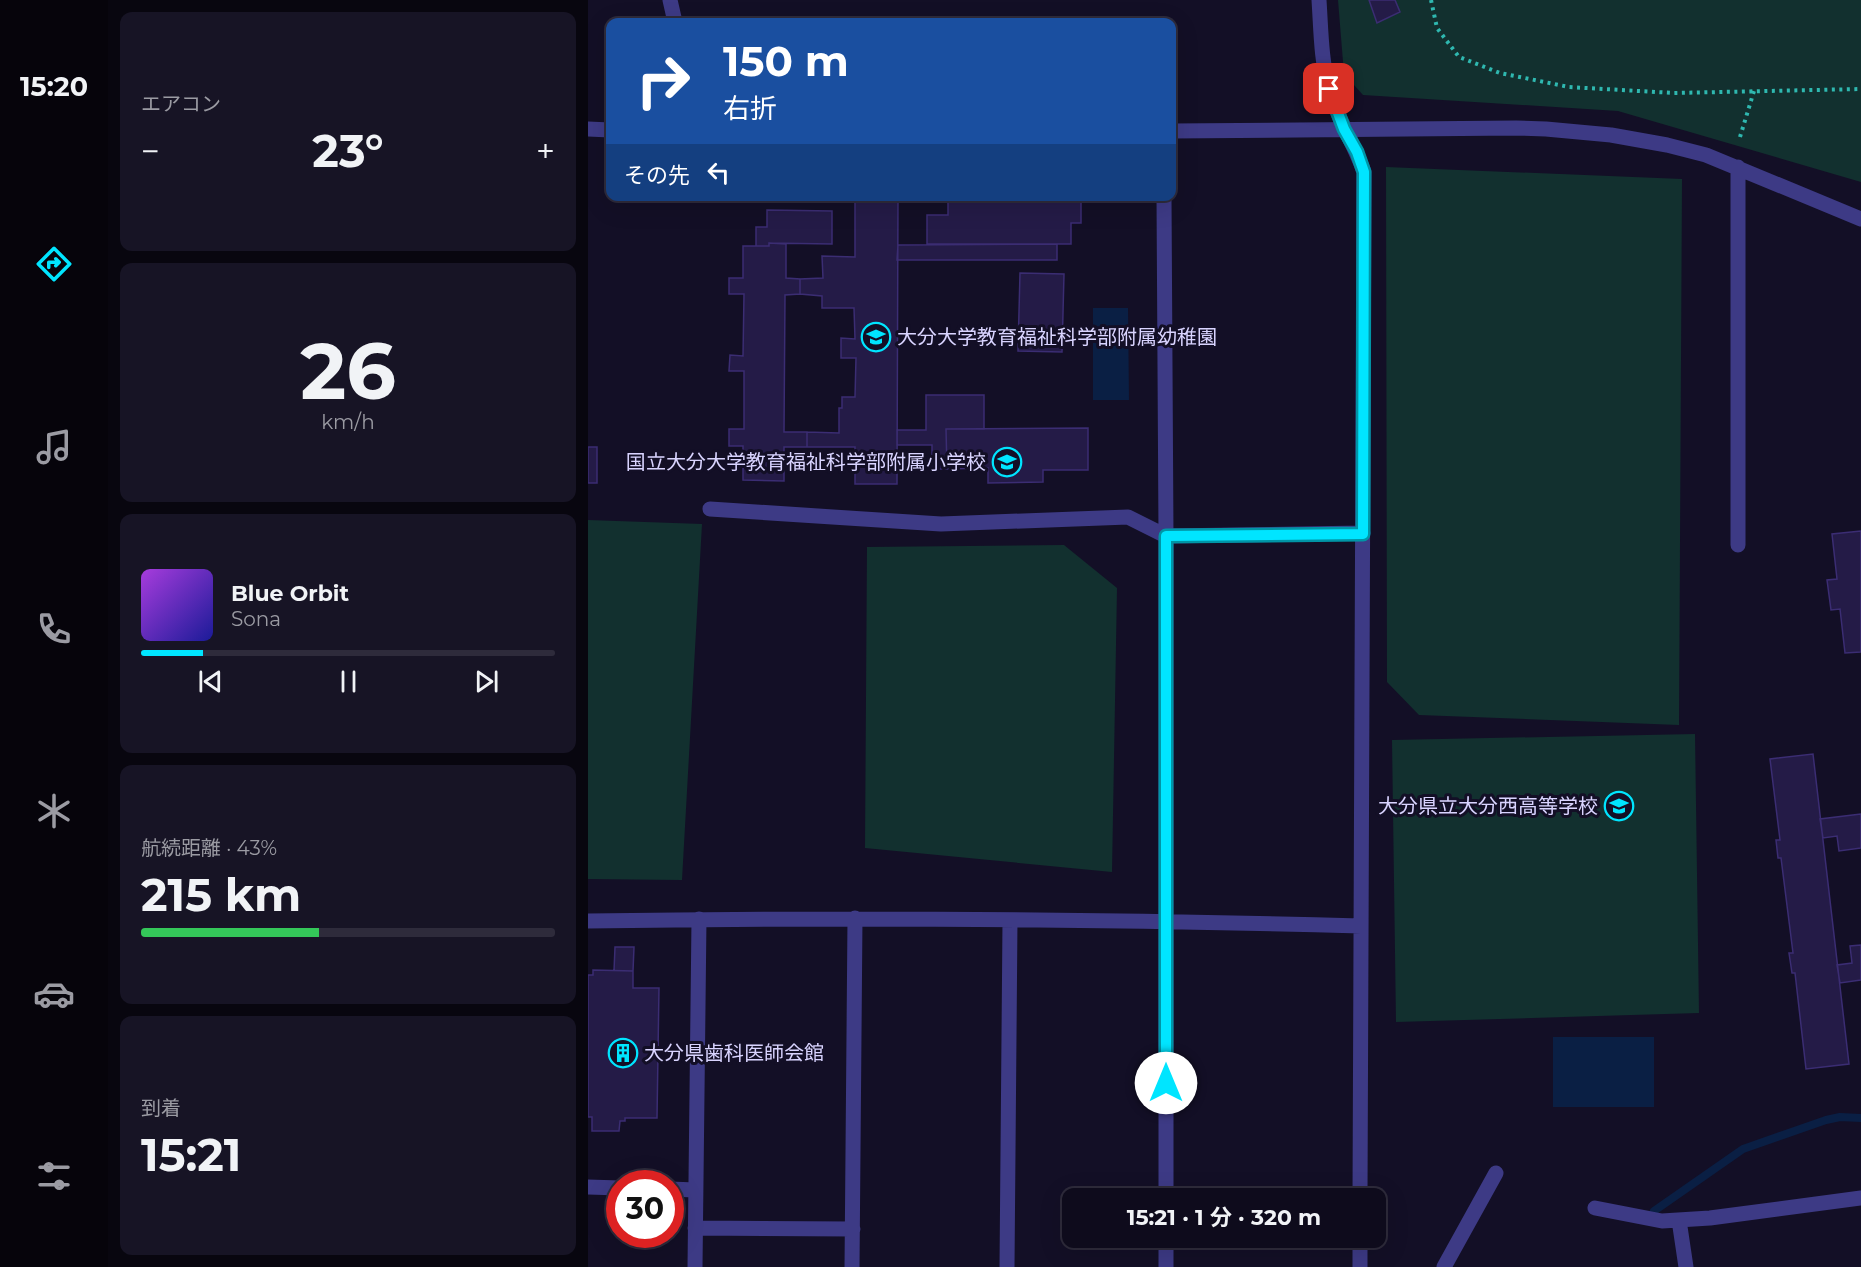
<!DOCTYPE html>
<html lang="ja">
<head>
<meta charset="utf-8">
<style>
	:root { --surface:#0e0b1c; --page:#171425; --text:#f1f3f6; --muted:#9b9ba3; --line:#2e2b3b; --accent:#00e5ff }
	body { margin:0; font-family:Montserrat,"Noto Sans JP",sans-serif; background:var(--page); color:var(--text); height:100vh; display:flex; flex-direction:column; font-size:22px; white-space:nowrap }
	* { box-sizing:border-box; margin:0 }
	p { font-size:20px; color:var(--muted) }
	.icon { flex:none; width:33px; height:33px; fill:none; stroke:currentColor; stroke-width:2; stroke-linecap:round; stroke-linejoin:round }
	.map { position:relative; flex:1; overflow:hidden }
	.side { display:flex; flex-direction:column; gap:12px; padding:12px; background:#08060f; width:480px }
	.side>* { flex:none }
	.top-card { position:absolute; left:18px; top:18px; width:570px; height:183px; border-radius:12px; box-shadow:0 6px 24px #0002,0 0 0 2px var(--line); background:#1a4fa0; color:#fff; overflow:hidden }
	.speed { position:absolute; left:18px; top:1170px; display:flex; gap:12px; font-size:30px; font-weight:700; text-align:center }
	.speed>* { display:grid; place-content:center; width:78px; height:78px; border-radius:50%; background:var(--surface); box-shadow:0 6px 24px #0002,0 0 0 2px var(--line); line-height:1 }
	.speed .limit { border:9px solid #d22; background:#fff; color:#111 }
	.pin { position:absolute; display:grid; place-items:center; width:51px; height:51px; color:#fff; margin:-26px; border-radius:12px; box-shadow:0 3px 9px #0006 }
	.me { position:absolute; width:66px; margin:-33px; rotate:0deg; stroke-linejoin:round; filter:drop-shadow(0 0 4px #0008) }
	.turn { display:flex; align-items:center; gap:21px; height:126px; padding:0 18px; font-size:27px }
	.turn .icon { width:78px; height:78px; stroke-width:2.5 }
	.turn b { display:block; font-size:42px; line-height:51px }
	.then { display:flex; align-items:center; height:57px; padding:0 18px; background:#0003; gap:12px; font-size:22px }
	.big { font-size:45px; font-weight:700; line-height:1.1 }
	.side .card { flex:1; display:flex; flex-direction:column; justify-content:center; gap:9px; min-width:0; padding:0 21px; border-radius:12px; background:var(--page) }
	.side .dial { align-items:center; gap:0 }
	.dial b { font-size:78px; line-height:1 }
	.song { display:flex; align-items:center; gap:18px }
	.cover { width:72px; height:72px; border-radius:9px; background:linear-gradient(135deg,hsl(280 70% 55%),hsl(240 70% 35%)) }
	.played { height:6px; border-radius:3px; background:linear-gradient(90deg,var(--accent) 15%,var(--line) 15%) }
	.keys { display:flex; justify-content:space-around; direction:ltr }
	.heat { display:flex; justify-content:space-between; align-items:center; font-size:33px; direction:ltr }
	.charge { height:9px; border-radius:4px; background:linear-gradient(90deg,#34c759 43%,var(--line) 0) }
	.trip { position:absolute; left:474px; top:1188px; width:324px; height:60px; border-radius:12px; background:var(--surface); box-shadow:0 6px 24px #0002,0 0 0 2px var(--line); font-weight:700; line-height:60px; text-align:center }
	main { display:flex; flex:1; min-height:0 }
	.menu { display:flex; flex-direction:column; width:108px; justify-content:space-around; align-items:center; background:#06040b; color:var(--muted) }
	.menu .icon { width:42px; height:42px }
	.menu .selected { color:var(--accent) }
	.menu b { font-size:27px; color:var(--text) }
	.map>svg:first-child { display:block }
	.green { fill:#12302f }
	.water { fill:#0a1f44 }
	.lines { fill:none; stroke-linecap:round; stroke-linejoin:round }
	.stream { stroke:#0a1f44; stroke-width:8 }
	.building { fill:#241b47; stroke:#3b2d73; stroke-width:1.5 }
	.path { stroke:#2fb8b0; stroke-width:4; stroke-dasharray:3 4.5; stroke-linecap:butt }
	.minor { stroke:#3d3a85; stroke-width:15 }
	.route-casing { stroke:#0095a6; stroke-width:15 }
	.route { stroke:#00e5ff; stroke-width:10 }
	.labels { text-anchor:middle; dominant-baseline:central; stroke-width:6; stroke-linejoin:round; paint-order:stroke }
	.poi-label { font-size:20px; fill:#d9d4ff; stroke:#130f26; text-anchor:start }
</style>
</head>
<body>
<main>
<nav class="menu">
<b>15:20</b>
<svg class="icon selected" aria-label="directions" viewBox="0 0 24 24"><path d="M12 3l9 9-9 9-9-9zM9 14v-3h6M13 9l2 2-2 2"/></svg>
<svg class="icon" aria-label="music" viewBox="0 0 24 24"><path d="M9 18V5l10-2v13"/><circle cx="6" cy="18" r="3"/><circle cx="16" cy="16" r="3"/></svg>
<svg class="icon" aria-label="phone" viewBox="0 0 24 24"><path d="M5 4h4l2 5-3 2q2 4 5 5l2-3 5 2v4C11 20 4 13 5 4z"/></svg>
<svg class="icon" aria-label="climate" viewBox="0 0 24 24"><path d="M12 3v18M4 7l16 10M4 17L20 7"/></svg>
<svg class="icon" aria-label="car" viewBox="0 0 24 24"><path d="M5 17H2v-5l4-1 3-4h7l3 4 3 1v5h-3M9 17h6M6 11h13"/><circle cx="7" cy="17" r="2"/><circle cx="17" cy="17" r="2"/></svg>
<svg class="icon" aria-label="filters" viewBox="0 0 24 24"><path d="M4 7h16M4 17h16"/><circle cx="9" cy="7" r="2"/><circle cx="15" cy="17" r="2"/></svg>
</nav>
<section class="side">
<div class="card"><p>エアコン</p>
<div class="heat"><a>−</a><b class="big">23°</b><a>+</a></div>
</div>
<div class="card dial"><b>26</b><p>km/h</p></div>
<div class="card">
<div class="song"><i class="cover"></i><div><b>Blue Orbit</b><p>Sona</p></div></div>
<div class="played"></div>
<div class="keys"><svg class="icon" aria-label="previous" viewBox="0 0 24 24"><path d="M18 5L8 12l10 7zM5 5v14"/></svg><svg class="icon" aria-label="pause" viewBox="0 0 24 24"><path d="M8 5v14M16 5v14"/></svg><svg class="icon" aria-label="next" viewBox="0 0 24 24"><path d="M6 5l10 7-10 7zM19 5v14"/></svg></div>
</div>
<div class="card"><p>航続距離 · 43%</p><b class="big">215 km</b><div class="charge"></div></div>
<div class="card"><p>到着</p><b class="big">15:21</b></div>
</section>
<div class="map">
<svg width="1273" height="1267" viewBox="0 0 1273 1267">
	<rect width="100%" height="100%" fill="#130f26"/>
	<path class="green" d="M 750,0 L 1273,0 L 1273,182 L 1030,111 L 775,95 L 756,74 Z
		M 798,167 L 1094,179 L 1091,725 L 831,715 L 799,682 Z
		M 0,520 L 114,524 L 94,880 L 0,879 Z
		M 476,545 L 529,588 L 524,872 L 277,848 L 279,547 Z
		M 1107,734 L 1111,1013 L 808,1022 L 804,740 Z"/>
	<path class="water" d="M 505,308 L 540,308 L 541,400 L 505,400 Z
		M 965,1037 L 1066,1037 L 1066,1107 L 965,1107 Z"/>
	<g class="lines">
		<path class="stream" d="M 1066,1211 L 1155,1149 L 1238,1120 L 1252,1117 L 1273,1118"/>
	</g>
	<path class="building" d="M 781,0 L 807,0 L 812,12 L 789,23 Z
		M 267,196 L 310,196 L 309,484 L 267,484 L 267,447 L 219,447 L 219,432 L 251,433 L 251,408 L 254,408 L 254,397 L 267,397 L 268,358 L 253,358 L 253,338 L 267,339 L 266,308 L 234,308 L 234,296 L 212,294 L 212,279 L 235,278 L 234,256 L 267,257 Z
		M 360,196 L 493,196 L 493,223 L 483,223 L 483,244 L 339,244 L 339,215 L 360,215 Z
		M 179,210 L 244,211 L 244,244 L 181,243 L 181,246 L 168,246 L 168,227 L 179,227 Z
		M 181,243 L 198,244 L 198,278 L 212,279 L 212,294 L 197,295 L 196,432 L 219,432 L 219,447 L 196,447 L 196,481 L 155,480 L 155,446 L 141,446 L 141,429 L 156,429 L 156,371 L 141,371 L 142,355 L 155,356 L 156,294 L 141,294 L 141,278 L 155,278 L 155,246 L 181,246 Z
		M 469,244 L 469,260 L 309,260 L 310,245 Z
		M 432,273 L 476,274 L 474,352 L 430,351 Z
		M 338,395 L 396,395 L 396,429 L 358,429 L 359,469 L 344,469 L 344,445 L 309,445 L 309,430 L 338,430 Z
		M 500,428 L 500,470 L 455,470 L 455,482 L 400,483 L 400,468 L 359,469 L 358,429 Z
		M 0,447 L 9,447 L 9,483 L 0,483 Z
		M 1273,531 L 1273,652 L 1257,653 L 1252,609 L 1243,610 L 1239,580 L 1249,579 L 1244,534 Z
		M 1225,754 L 1261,1064 L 1218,1069 L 1207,973 L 1204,973 L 1201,953 L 1205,953 L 1193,858 L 1190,858 L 1188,840 L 1192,840 L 1182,759 Z
		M 1273,814 L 1273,848 L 1251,851 L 1249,836 L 1235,838 L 1232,819 Z
		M 1273,945 L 1273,980 L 1252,983 L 1249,965 L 1264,963 L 1262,946 Z
		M 27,947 L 46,947 L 45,971 L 26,971 Z
		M 5,970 L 45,971 L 45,988 L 71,988 L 69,1118 L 37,1118 L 37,1121 L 32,1121 L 31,1131 L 4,1131 L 4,1117 L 0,1117 L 0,975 L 5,975 Z"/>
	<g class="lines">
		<path class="path" d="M 843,0 L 849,28 L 871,57 L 912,73 L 981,87 L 1086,93 L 1273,89
			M 1152,137 L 1166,91"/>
		<path class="minor" d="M 82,0 L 87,22
			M 731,0 C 733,30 733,60 741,89 C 749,119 766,143 776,172 L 772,1198
			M 0,129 L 22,130
			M 584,131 L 928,128 L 958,129 L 1023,135 L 1079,145 L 1118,155 L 1273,219
			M 576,196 L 578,536 L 578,1198
			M 122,509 L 353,524 L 540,517 L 578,536 L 775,533
			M 1150,545 L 1150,167
			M 0,921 C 258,917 515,919 773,926
			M 0,1187 L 32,1188
			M 82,1189 L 107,1190
			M 1007,1208 L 1074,1221 L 1122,1218 L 1273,1198
			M 1091,1220 L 1098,1267
			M 107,1228 L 265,1229
			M 578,1238 L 578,1267
			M 107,1267 L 111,919
			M 264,1267 L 267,918
			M 419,1267 L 422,920
			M 772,1267 L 772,1238
			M 856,1267 L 908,1173"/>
	</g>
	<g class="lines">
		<g class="route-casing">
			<path id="route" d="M 578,1083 L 578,536 L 775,534 L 776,172 L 769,152 L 756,129 L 741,89"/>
		</g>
		<use href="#route" class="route"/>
	</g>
	<defs>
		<g id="school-ring" transform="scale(1.5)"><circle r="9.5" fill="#130f26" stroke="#00e5ff" stroke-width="1.5"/><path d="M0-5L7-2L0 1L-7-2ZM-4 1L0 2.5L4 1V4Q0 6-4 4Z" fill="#00e5ff"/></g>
		<g id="building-ring" transform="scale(1.5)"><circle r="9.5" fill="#130f26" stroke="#00e5ff" stroke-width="1.5"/><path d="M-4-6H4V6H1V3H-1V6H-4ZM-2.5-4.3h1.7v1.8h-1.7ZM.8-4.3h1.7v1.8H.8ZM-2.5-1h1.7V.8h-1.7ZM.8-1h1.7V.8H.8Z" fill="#00e5ff"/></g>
	</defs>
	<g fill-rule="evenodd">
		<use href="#school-ring" x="288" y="337"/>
		<use href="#school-ring" x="419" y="462"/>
		<use href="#school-ring" x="1031" y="806"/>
		<use href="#building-ring" x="35" y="1053"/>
	</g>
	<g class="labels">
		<g class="poi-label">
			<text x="309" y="337">大分大学教育福祉科学部附属幼稚園</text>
			<text x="398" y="462" text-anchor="end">国立大分大学教育福祉科学部附属小学校</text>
			<text x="1010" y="806" text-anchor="end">大分県立大分西高等学校</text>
			<text x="56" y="1053">大分県歯科医師会館</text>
		</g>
	</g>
</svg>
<div class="speed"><div class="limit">30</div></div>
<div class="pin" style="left:741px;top:89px;background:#d93025"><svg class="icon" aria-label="arrive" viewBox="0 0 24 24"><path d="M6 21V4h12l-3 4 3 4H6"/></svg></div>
<svg class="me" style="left:578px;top:1083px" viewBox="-20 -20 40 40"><circle r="19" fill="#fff"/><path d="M0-13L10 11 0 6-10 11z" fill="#00e5ff"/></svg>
<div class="trip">15:21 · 1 分 · 320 m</div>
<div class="top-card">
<div class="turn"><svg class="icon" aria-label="right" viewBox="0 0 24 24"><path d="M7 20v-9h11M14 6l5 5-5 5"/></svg><div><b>150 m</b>右折</div></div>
<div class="then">その先<svg class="icon" aria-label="left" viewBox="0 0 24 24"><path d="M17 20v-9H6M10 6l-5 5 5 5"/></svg></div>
</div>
</div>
</main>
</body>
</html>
